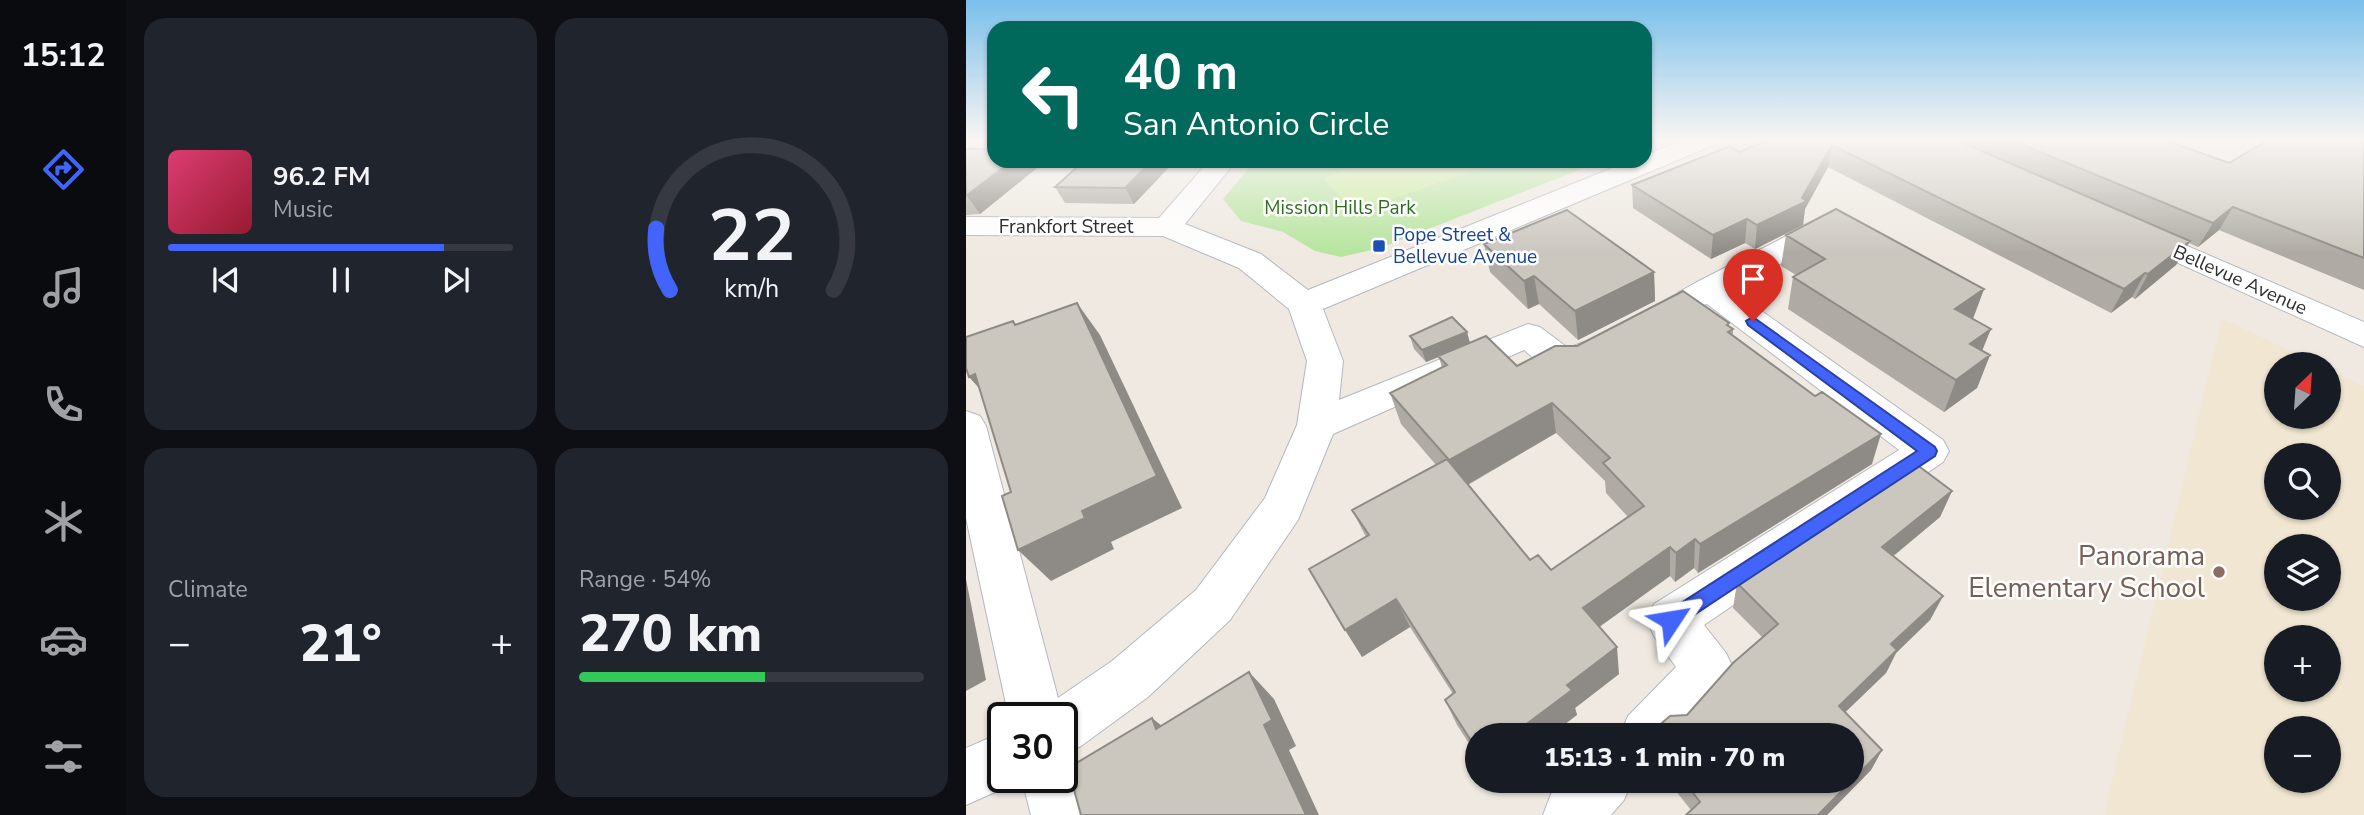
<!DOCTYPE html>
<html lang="en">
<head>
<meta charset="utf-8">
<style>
	:root { --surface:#171b24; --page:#20242c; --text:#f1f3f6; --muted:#9ea1a6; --line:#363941; --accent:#4264fb }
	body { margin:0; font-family:"Nunito Sans",sans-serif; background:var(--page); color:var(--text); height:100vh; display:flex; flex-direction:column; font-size:26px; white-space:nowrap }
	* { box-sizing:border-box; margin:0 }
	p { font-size:23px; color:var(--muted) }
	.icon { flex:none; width:38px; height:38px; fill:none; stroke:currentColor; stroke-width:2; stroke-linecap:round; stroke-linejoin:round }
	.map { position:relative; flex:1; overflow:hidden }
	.panel { display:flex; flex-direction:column; gap:18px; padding:18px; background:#0d0f14; width:840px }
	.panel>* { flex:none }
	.guide { position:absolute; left:21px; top:21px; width:665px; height:147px; border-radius:21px; box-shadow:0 2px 5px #0004; background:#00695c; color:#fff; overflow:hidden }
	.needle { width:46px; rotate:25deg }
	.controls { position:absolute; left:1298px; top:352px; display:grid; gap:14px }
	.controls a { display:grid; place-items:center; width:77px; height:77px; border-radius:50%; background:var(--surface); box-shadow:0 2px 5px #0004; font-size:35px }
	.speed { position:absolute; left:21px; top:702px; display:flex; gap:14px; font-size:35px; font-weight:700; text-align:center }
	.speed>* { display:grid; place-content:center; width:91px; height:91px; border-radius:50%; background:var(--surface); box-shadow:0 2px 5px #0004; line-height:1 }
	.speed .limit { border:4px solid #111; border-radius:10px; background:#fff; color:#111 }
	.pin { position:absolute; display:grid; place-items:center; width:60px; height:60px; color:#fff; margin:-72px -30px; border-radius:50% 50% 50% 0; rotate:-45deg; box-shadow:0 0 7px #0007 }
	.pin .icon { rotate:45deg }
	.me { position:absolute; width:77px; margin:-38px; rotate:57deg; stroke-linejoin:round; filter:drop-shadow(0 0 5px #0008) }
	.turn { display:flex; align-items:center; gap:24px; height:147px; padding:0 21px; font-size:32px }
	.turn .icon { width:91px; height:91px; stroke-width:2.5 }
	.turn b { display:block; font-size:49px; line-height:60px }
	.big { font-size:52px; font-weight:800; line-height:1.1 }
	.panel .tile { flex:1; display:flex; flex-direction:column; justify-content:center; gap:10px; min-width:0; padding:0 24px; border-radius:21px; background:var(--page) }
	.panel .dial { align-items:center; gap:0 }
	.dial svg { height:182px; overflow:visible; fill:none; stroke:var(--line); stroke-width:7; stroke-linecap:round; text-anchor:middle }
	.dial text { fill:var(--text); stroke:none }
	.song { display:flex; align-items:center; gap:21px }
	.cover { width:84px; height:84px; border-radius:10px; background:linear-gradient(135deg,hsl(340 70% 55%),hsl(350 70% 35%)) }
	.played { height:7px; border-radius:4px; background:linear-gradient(90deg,var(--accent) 80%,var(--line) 80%) }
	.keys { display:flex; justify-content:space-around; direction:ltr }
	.heat { display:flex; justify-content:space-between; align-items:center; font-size:38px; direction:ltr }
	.charge { height:10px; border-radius:5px; background:linear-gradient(90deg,#34c759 54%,var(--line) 0) }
	.panel .tiles { flex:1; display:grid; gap:18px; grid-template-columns:repeat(2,1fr) }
	.trip { position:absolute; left:499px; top:723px; width:399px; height:70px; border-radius:35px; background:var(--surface); box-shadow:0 2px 5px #0004; font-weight:800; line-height:70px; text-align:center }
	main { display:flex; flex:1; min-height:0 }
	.menu { display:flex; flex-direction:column; width:126px; justify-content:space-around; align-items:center; background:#090b0e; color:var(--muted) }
	.menu .icon { width:49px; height:49px }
	.menu .selected { color:var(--accent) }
	.menu b { font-size:32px; color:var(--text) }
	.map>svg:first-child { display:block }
	.education { fill:#f0e6d1; fill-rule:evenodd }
	.green { fill:#b6e59e }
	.pitch { fill:#c9ec9a }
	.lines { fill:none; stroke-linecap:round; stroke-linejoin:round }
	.street-casing { stroke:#b4b7c1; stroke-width:2 }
	.street { fill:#fff; fill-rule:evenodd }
	.wall { fill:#afaba4; fill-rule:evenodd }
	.shaded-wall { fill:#8e8b86 }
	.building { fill:#cbc7bf; stroke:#8e8b86; stroke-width:2 }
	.route { fill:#4264fb; stroke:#2b41a3; stroke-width:2 }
	.transit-dot { fill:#1a4fb4; stroke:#fff; stroke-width:2.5 }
	.education-dot { fill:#8d6e63; stroke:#fff; stroke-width:2.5 }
	.labels { text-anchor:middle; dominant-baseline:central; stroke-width:5; stroke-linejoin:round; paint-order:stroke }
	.far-park-label { font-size:19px; fill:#2c6e1b; stroke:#fff }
	.far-street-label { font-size:19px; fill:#2e2e2e; stroke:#fff }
	.far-transit-label { font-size:19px; fill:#164399; stroke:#fff; text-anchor:start }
	.near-education-label { font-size:28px; fill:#785e54; stroke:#fff; text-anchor:end }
</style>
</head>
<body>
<main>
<nav class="menu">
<b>15:12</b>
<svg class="icon selected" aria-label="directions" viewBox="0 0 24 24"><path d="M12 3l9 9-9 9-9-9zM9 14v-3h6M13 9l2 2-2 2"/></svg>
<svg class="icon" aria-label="music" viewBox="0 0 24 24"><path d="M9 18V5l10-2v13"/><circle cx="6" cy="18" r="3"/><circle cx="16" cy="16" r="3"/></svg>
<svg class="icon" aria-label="phone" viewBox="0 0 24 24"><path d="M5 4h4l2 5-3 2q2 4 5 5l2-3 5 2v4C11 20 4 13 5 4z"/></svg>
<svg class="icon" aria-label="climate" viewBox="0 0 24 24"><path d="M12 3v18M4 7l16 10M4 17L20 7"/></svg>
<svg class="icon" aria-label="car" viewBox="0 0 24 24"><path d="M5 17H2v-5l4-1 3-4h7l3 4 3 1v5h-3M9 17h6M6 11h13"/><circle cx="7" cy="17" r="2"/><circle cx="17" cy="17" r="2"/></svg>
<svg class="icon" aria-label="filters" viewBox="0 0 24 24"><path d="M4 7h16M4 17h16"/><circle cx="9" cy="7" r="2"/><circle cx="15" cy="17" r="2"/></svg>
</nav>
<section class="panel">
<div class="tiles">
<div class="tile">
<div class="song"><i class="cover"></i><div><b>96.2 FM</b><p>Music</p></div></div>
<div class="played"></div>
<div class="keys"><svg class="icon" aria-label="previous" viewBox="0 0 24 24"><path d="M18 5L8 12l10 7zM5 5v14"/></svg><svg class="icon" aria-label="pause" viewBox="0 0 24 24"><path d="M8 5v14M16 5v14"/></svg><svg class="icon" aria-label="next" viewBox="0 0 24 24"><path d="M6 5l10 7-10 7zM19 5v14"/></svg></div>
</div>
<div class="tile dial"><svg viewBox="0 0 100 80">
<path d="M14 69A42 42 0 1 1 86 69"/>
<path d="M14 69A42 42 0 0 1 8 42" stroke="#4264fb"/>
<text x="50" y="56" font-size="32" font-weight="700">22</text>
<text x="50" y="72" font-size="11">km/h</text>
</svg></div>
<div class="tile"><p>Climate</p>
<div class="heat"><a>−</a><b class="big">21°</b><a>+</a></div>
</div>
<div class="tile"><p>Range · 54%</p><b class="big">270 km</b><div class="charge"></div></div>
</div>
</section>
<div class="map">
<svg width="1398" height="815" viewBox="0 0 1398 815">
	<rect width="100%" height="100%" fill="#efe9e1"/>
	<path class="education" d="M 1256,318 L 1352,364 L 1311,364 L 1311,416 L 1363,416 L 1363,370 L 1398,386 L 1398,815 L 1138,815 ZM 1311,455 L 1363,455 L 1363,508 L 1311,508 ZM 1311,546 L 1363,546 L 1363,598 L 1311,598 ZM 1311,637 L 1363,637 L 1363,690 L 1311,690 ZM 1363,728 L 1363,780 L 1311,780 L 1311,728 Z"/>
	<path class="green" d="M 289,161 L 636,161 L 414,248 L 375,257 L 349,251 L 317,232 L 275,221 L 257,199 Z"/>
	<path class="pitch" d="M 409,161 L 508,161 L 516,168 L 388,212 L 357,178 Z"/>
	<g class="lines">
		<g class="street-casing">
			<path id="street" d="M 720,139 L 754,139 L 750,144 L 357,309 L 377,361 L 373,400 L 562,324 L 574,327 L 602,348 L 626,339 L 639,343 L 644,351 C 638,360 632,363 622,369 C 592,385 581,369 558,350 L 367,434 L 332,520 L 264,620 L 182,697 L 115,746 L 97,754 L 104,757 L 123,815 L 65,815 L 56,780 L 0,805 L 0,748 L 37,732 L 37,777 L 96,777 L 96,718 L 43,718 L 0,518 L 0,411 L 14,416 L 20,426 L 92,698 L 146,661 L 230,590 L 299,498 L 331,425 L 341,361 L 323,309 L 273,268 L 197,236 L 0,235 L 0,217 L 193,218 L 243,161 L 270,161 L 219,224 L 295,254 L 342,290 L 664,161 L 679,161 L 679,155 Z
				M 853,222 L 864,225 L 868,231 L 864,237 L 766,290 L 977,440 L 983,451 L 977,462 L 738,625 L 760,653 L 768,670 L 760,687 L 718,735 L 654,735 L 662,716 L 710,667 L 688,636 L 681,620 L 688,604 L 933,450 L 741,304 L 725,309 L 713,306 L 708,299 L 713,292 L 731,282 L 842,225 Z
				M 1170,224 L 1398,322 L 1398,347 L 1159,239 L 1155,233 L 1159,227 Z
				M 598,780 L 666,780 L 658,800 L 645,815 L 577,815 L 585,794 Z"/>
		</g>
		<use href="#street" class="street"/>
	</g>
	<path class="wall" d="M 804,139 L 1196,139 L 1263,163 L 1398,139 L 1398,290 L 1253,230 L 1232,247 L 1223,243 L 1210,265 L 1169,299 L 1166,297 L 1145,313 L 862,167 L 839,209 L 837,225 L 789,249 L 779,243 L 745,259 L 667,208 L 666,185 L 773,152 Z
		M 0,149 L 28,161 L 67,161 L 71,168 L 14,214 L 0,215 Z
		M 118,161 L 209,161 L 168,204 L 99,203 L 89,187 Z
		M 820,235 L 1018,289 L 1007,319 L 1016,351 L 1024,355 L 1011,388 L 978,412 L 822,309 L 827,277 L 830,275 L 815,266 Z
		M 518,244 L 688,272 L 689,301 L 612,340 L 573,304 L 562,309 L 524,272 Z
		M 763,326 L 767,329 L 767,335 L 906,464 L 732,573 L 728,568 L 709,582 L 704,576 L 633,627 L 653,674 L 609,708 L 611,715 L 511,735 L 511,756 L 491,725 L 479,700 L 487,694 L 444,627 L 396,657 L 400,537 L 386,510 L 470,465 L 435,424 L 424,393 L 476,368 L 473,357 L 460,362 L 448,349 L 444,336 L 501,332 L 504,343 L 551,366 L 611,346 ZM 590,433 L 639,481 L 640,493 L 662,517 L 585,570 L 564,560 L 502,485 Z
		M 950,464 L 986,491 L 974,517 L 927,556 L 977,596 L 964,620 L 930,653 L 920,673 L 879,712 L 916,750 L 905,770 L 861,815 L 720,815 L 725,810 L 701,780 L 886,780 L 886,735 L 682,735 L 704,716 L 721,715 L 767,663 L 797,638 L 767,608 L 771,583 Z"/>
	<path class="shaded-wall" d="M 866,145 L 862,167 L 839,209 L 837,225 L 789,249 L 791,225 L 836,198 Z
		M 46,161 L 67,161 L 71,168 L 14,214 L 1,196 Z
		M 186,161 L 209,161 L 168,204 L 159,188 Z
		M 1267,207 L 1253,230 L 1232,247 L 1247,223 Z
		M 781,219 L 779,243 L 745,259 L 747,235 Z
		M 1224,241 L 1210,265 L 1169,299 L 1182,274 Z
		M 688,272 L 689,301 L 612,340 L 609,311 Z
		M 1179,273 L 1166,297 L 1145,313 L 1158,289 Z
		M 568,276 L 573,304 L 562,309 L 558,281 Z
		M 1018,289 L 1006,321 L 989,309 Z
		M 111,303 L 134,335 L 216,508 L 145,542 L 148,549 L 85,581 L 52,550 L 116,511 Z
		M 1025,329 L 1012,361 L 1004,344 Z
		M 501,332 L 504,344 L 460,362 L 456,350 Z
		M 1024,355 L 1011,388 L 978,412 L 990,380 Z
		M 9,374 L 32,409 L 3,377 Z
		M 586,403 L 590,433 L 492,490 L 483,460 Z
		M 915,434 L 906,464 L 732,573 L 734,544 Z
		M 986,491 L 974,517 L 907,573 L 916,547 Z
		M 729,539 L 728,568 L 709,582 L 710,553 Z
		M 704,547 L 704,576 L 622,635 L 617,608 Z
		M 0,579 L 20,680 L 0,691 Z
		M 977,596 L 964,620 L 930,653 L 920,673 L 864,727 L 873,706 L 925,644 Z
		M 430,599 L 444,627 L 396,657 L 379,630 Z
		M 651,647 L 653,674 L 609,708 L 611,715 L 585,735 L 546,735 L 601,685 Z
		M 283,672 L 308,699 L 330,746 L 323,750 L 353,815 L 340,815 L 298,725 Z
		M 186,718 L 217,743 L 190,729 Z
		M 916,750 L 905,770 L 861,815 L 852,815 Z"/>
	<path class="building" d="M 804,139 L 988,139 L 1224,241 L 1182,274 L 1179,273 L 1158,289 L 866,145 L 836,198 L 841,201 L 791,225 L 781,219 L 747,235 L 666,185 L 764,146 L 773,152 Z
		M 1043,139 L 1196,139 L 1263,163 L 1304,139 L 1398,139 L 1398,258 L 1267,207 L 1247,223 Z
		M 0,149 L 28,149 L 28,161 L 46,161 L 0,196 Z
		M 118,161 L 186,161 L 159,188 L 89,187 Z
		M 870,209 L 1018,289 L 989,309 L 1025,329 L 1004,344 L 1024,355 L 990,380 L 827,277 L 859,259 L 820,235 Z
		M 601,210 L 688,272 L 609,311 L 568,276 L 558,281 L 518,244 Z
		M 717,291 L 763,323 L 761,325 L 767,329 L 762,332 L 849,396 L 856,392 L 915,434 L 734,544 L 729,539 L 710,553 L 704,547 L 617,608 L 651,647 L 601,685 L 606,690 L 546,735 L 511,735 L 511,750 L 479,700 L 489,692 L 430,599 L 379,630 L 343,569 L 403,535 L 386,510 L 481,459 L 564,560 L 572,555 L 585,570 L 678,506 L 637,463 L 644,458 L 586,403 L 483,460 L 424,393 L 481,365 L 472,356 L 520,336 L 551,366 L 589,346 L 611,346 Z
		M 111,303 L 191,476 L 116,511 L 119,518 L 52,550 L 36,496 L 45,492 L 9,374 L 3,377 L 0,368 L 0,337 L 47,321 L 49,325 Z
		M 486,317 L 501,332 L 456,350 L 444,336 Z
		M 950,464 L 986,491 L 916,547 L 977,596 L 925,644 L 931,650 L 873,706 L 916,750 L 852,815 L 720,815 L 734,802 L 717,780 L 886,780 L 886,735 L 682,735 L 704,716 L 721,715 L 767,663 L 812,624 L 771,583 Z
		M 283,672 L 306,720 L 298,725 L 340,815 L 115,815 L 102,768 L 186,718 L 190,729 Z"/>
	<linearGradient id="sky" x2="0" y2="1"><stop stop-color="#7abfeb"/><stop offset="0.55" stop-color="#f8f5f2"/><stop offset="1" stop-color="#f8f5f2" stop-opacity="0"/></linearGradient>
	<rect width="1398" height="253" fill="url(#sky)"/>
	<path class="route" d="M 787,317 L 969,447 L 971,451 L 969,456 L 705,630 L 698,627 L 695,620 L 698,614 L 951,451 L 782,325 L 780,321 Z"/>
	<rect class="transit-dot" x="406" y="239" width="14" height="14" rx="3.5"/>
	<circle class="education-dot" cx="1253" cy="572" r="7"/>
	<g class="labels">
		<g class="far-park-label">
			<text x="374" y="208">Mission Hills Park</text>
		</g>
		<g class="far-street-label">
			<text x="100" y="227">Frankfort Street</text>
			<text transform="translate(1274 280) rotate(24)">Bellevue Avenue</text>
		</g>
		<g class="far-transit-label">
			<text x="427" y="235">Pope Street &amp;<tspan x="427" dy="22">Bellevue Avenue</tspan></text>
		</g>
		<g class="near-education-label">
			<text x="1239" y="556">Panorama<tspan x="1239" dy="32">Elementary School</tspan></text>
		</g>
	</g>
</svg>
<div class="controls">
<a><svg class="needle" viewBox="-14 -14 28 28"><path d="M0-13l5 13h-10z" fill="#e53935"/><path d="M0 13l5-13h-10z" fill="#9ea1a6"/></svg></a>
<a><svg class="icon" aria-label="search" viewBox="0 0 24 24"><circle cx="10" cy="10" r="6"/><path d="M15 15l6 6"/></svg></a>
<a><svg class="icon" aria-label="layers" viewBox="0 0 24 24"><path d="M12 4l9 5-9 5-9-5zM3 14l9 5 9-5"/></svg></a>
<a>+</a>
<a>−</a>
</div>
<div class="speed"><div class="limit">30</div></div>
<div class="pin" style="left:787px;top:321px;background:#d93025"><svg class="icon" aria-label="arrive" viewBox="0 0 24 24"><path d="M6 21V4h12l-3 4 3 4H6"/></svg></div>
<svg class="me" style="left:705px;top:620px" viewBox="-20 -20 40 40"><path d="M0-17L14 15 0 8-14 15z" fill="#4264fb" stroke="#fff" stroke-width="4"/></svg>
<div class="trip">15:13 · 1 min · 70 m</div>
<div class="guide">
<div class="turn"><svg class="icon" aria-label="left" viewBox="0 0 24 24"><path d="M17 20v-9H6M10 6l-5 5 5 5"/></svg><div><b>40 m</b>San Antonio Circle</div></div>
</div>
</div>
</main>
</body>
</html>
